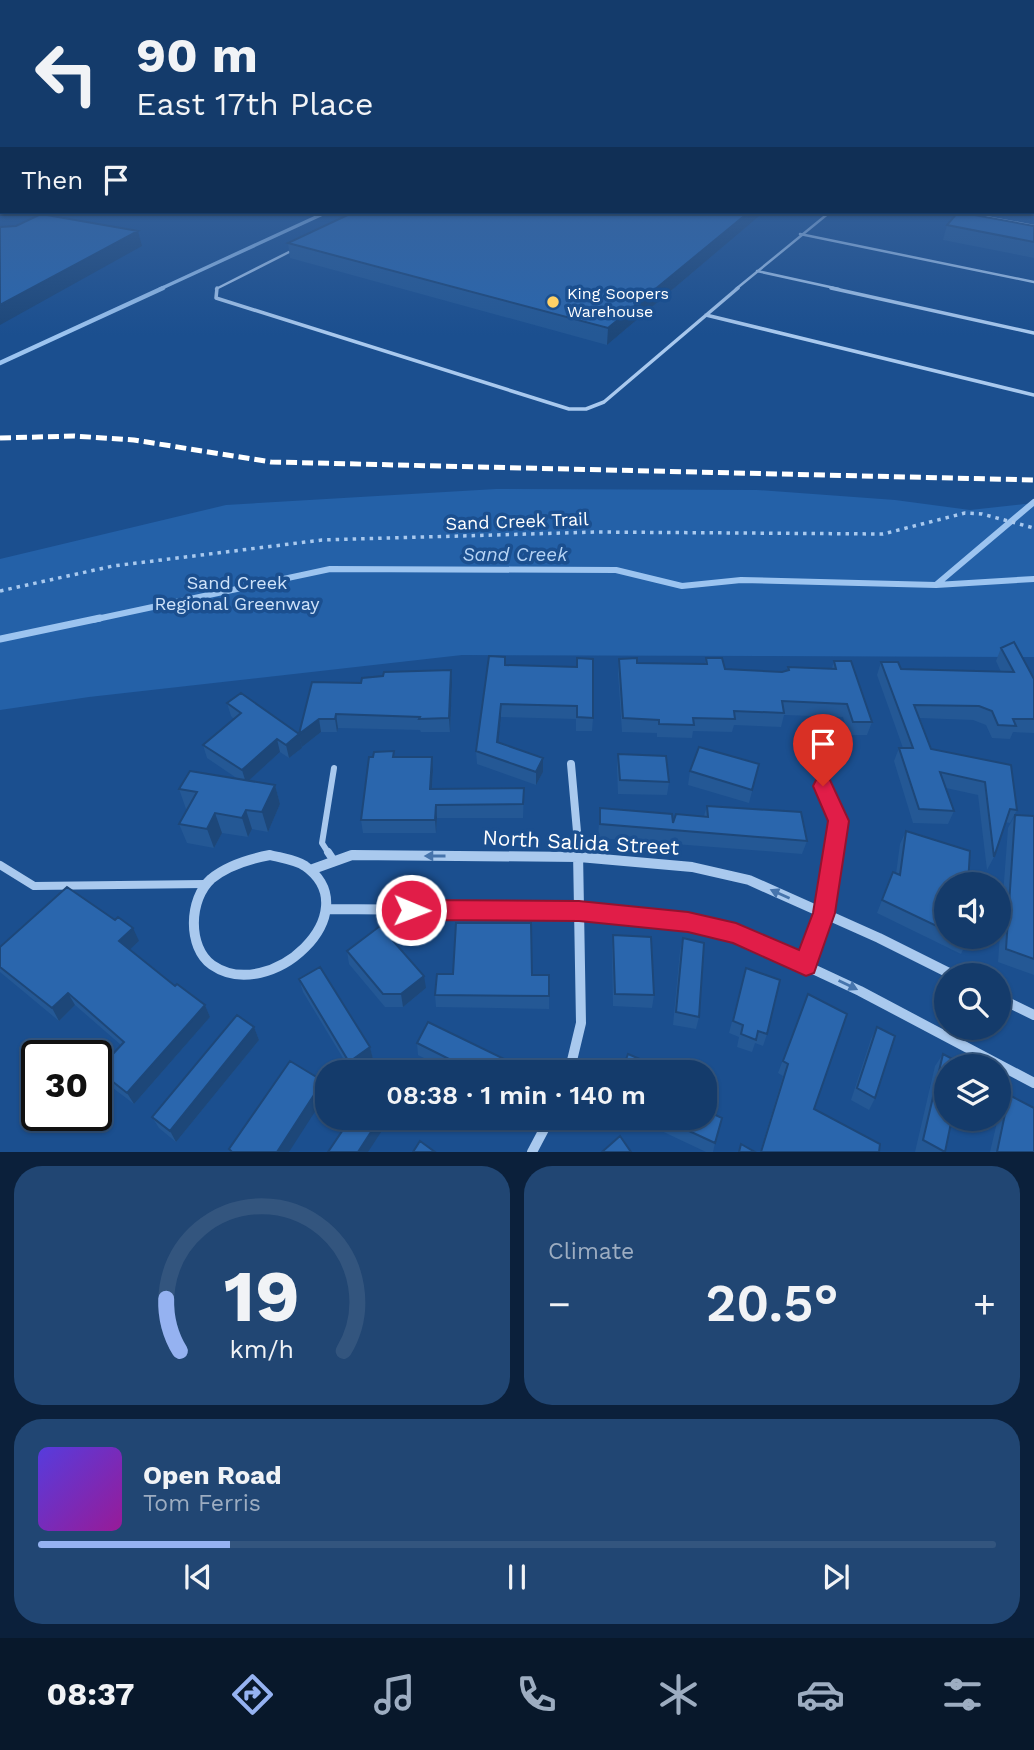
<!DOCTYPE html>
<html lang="en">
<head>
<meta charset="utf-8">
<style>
	:root { --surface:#143b6b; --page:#214673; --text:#f1f3f6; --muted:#9dadc1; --line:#33557e; --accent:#95b2f1 }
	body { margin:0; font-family:"Work Sans",sans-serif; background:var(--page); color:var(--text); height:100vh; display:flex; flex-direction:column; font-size:26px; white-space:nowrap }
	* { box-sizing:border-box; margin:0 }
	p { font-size:23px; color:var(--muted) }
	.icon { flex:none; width:38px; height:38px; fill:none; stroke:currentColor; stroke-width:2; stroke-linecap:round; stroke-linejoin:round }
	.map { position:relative; height:1152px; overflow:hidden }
	.sheet { display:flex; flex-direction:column; gap:14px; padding:14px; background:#0b203b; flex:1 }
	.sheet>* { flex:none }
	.hud { position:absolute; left:0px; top:0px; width:1034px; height:214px; box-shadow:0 2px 5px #0004,0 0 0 2px var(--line); background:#143b6b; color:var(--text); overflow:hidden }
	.tools { position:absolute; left:934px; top:872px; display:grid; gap:14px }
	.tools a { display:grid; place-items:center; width:77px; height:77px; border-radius:50%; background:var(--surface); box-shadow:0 2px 5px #0004,0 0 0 2px var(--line); font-size:35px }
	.speed { position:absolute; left:21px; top:1040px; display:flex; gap:14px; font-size:35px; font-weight:700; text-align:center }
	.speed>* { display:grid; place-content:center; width:91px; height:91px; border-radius:50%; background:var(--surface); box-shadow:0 2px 5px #0004,0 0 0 2px var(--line); line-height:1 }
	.speed .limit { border:4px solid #111; border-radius:10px; background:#fff; color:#111 }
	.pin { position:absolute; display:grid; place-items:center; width:60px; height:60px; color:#fff; margin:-72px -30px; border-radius:50% 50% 50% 0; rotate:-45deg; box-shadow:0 0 7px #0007 }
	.pin .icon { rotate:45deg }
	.me { position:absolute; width:77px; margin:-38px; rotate:91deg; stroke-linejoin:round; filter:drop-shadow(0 0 5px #0008) }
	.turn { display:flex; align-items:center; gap:24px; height:147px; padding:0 21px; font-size:32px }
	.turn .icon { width:91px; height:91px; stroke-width:2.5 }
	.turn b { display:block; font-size:49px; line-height:60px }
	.then { display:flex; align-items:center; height:66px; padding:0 21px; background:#0003; gap:14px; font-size:26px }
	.big { font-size:52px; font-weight:600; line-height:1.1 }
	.sheet .card { flex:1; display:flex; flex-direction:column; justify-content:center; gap:10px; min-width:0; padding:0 24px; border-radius:28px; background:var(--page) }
	.sheet .dial { align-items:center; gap:0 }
	.dial svg { height:182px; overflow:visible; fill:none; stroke:var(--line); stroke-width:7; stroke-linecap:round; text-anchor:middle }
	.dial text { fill:var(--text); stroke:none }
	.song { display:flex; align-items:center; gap:21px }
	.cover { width:84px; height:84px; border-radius:10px; background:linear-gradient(135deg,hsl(250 70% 55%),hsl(300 70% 35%)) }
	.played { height:7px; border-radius:4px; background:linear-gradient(90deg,var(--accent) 20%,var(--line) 20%) }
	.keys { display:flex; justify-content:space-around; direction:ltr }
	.heat { display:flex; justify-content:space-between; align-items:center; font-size:38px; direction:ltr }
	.sheet .tiles { flex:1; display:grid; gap:14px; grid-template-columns:1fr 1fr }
	.card:last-child { grid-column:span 2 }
	.trip { position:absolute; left:315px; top:1060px; width:402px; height:70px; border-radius:28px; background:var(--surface); box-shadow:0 2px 5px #0004,0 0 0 2px var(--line); font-weight:600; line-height:70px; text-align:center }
	.menu { display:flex; height:112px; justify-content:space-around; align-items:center; background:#08182b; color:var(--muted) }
	.menu .icon { width:49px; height:49px }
	.menu .on { color:var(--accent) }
	.menu b { font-size:32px; color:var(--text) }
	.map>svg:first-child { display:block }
	.green { fill:#2461a8 }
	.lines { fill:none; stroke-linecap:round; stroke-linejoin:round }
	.stream-far3 { stroke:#9cc4f0; stroke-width:3.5 }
	.stream-far2 { stroke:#9cc4f0; stroke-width:4.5 }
	.stream-far1 { stroke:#9cc4f0; stroke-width:6 }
	.stream { stroke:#9cc4f0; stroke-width:7 }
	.path { stroke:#a9c9ee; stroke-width:3.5; stroke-dasharray:3.5 5; stroke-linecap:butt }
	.service-far3 { stroke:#a9c9ee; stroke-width:2.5 }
	.service-far2 { stroke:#a9c9ee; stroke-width:3.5 }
	.service-far1 { stroke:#a9c9ee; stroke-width:6 }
	.service { stroke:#a9c9ee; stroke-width:8 }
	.minor-far1 { stroke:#a9c9ee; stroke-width:8 }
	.minor { stroke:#a9c9ee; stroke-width:10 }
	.rail { stroke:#fff; stroke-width:5; stroke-dasharray:11 5; stroke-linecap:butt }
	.wall { fill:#245895 }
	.shaded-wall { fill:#1d4779 }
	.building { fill:#2a66ad; stroke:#1d4779; stroke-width:2 }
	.oneway { fill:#4674ac }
	.route { fill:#e11d48; stroke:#92132f; stroke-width:2 }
	.poi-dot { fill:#ffd166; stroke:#1b4f8f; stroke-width:2.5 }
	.labels { text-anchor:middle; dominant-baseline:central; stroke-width:7; stroke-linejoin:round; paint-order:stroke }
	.far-poi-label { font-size:16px; fill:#fff; stroke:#1b4f8f; text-anchor:start }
	.street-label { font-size:18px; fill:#fff; stroke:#1b4f8f }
	.park-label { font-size:18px; fill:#cfe3fa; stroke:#1b4f8f }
	.water-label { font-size:19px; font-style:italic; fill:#b5d3f5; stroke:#1b4f8f }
	.near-street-label { font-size:21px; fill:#fff; stroke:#1b4f8f }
</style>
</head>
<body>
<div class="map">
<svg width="1034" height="1152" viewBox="0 0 1034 1152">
	<rect width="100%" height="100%" fill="#1b4f8f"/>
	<path class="green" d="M 496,489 L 757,490 L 895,500 L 970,510 L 1034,503 L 1034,657 L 462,655 L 89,697 L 0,710 L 0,559 L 226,505 Z"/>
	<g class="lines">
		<path class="stream-far3" d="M 160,289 L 327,212"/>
		<path class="stream-far2" d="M 0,363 L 163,288"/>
		<path class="stream-far1" d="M 937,584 L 1034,502
			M 92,620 L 330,569 L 616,570 L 682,586 L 741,580 L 936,585 L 1034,579"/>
		<path class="stream" d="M 0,639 L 100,618"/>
		<path class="path" d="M 0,591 L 113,566 L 322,540 L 596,532 L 883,534 L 965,513 L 982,514 L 1034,528"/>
		<path class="service-far3" d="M 959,212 L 1034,226
			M 800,234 L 1034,282
			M 757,271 L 839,289
			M 216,289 L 293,250
			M 736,289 L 830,212"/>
		<path class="service-far2" d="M 217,288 L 216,298 L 569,409 L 586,409 L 604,402 L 738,288
			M 831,288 L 1034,333
			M 706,315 L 1034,395"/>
		<path class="service-far1" d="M 329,854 L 322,843 L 334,768"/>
		<path class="service" d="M 328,852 L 334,861
			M 0,865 L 34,886 L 205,884"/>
		<path class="minor-far1" d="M 571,764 L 579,854
			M 823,786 L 839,821 L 834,854"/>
		<path class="minor" d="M 270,855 C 281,858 296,860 305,866 C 370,912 270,1005 212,965 C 187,947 189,899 211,879 C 228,865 249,859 270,855 Z
			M 313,869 L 352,855 L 579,857 L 692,867 L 749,880 L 879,938 L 953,975
			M 327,909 L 579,911 L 688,922 L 736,933 L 860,991 L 1034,1083
			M 806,965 L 824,913 L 834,852
			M 999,998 L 1034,1015
			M 569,1073 L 581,1023 L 578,852
			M 532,1152 L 550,1118"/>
		<path class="rail" d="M 0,438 L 74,436 L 134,440 L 271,462 L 1034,480"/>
	</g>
	<path class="wall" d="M 354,212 L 764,212 L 607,345 L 290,258 L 288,243 Z
		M 947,225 L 1034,226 L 1034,258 L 943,240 Z
		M 1001,648 L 1034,679 L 1034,733 L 1013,732 L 1010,739 L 992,738 L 986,725 L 973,720 L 920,718 L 931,749 L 1011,765 L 1017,810 L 1010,823 L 1005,822 L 994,857 L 987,870 L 978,795 L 946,788 L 954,811 L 948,824 L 913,823 L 894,761 L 899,748 L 903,748 L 877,675 L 881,662 L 901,669 L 1001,672 L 996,661 Z
		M 706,658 L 725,669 L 782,672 L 787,671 L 788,667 L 832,668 L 834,661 L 872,722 L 867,735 L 849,735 L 843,717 L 784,715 L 781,727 L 734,725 L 732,732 L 693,731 L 692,738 L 657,737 L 657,733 L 622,732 L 618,673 L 619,659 L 637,663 L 705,664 Z
		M 505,665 L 576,667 L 593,718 L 592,731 L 576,731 L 576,719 L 501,717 L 498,743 L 543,772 L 536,785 L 477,764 L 476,751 Z
		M 451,670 L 452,683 L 450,732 L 421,732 L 420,730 L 338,728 L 337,732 L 321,732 L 302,747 L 312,682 L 361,683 L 383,676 Z
		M 227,703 L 299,734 L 302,748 L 289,758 L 280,752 L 249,780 L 275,785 L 280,804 L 268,832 L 252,829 L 248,837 L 222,833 L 214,848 L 187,843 L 179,824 L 187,809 L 186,809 L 179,789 L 238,779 L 207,758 L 203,745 L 234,719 L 231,716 Z
		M 618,754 L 669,782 L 667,795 L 618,794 L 617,767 Z
		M 373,757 L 432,757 L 433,770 L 432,789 L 524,788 L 523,818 L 437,818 L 436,833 L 363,833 L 361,820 Z
		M 759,764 L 749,803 L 688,785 L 690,771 Z
		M 707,806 L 807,841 L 802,854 L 598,838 L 600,808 L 673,823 L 704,816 Z
		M 1015,815 L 1034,816 L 1034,975 L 998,962 L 1008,828 Z
		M 906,831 L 947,884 L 947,936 L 969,936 L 961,954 L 877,913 L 893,872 L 896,874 L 900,844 Z
		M 613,935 L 654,995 L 652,1008 L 613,1006 L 612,948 Z
		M 683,938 L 699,1017 L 696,1029 L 673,1025 L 680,951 Z
		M 139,941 L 129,950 L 175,986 L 205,1005 L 210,1017 L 134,1104 L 105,1082 L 98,1070 L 121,1045 L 75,1005 L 59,1021 L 0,972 L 0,947 Z
		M 347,951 L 426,988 L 403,1007 L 385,1007 L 349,964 Z
		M 746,968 L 767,1034 L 763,1046 L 755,1043 L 752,1052 L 737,1047 L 739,1037 L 729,1033 Z
		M 299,979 L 370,1047 L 373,1059 L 354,1073 L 352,1073 L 303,992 Z
		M 808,994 L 814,1109 L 879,1152 L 760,1152 L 783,1076 L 778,1073 Z
		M 435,995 L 549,996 L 549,1009 L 436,1007 Z
		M 254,1027 L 259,1040 L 176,1142 L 159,1128 L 152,1117 Z
		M 877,1027 L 875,1098 L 869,1110 L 851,1100 L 871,1039 Z
		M 417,1043 L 533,1073 L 454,1073 L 418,1055 Z
		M 943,1054 L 945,1152 L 915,1152 L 935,1066 Z
		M 1009,1095 L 1034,1152 L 990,1152 L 998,1118 L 999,1118 L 1000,1107 Z
		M 634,1118 L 705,1118 L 715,1143 L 713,1152 L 706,1152 Z"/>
	<path class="shaded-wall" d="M 749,212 L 764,212 L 607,345 L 608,328 Z
		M 138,231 L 142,246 L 0,325 L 0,305 Z
		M 451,670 L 452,683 L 450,732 L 449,718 Z
		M 501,704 L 501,717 L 497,755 L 497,742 Z
		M 336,714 L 338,728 L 337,732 L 335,719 Z
		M 319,719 L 321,732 L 302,747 L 299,734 Z
		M 299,734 L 302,748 L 289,758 L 286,745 Z
		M 277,739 L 280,752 L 246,783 L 242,770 Z
		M 432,757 L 433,770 L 431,802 L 430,789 Z
		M 543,758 L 543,772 L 536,785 L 536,772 Z
		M 275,785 L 280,804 L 268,832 L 262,812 Z
		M 436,805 L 437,818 L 436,833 L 435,820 Z
		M 246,810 L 252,829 L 248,837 L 242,818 Z
		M 215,813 L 222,833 L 214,848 L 207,829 Z
		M 133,928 L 139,941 L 125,954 L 119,941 Z
		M 424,976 L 426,988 L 403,1007 L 401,994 Z
		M 68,993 L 75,1005 L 59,1021 L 52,1008 Z
		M 205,1005 L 210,1017 L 134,1104 L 127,1093 Z
		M 254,1027 L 259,1040 L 176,1142 L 170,1131 Z
		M 370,1047 L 373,1059 L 354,1073 L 352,1073 L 349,1062 Z
		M 323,1081 L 327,1093 L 289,1152 L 277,1152 Z
		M 380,1118 L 383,1118 L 385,1126 L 368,1152 L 358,1152 Z"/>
	<path class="building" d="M 354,212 L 749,212 L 608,328 L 288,243 Z
		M 958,212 L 1034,226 L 1034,242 L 947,225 Z
		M 41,214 L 138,231 L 0,305 L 0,227 L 16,226 Z
		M 1014,642 L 1034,679 L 1034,719 L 1013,719 L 1016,726 L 998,725 L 992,711 L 979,706 L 914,705 L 931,749 L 1011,765 L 1017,810 L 1010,809 L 994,857 L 985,782 L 940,772 L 954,811 L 919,809 L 899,748 L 913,748 L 881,662 L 898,662 L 901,669 L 1014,672 L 1001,648 Z
		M 489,656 L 505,657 L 505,665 L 577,667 L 577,658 L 593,659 L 593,718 L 577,717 L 577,706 L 501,704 L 497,742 L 543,758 L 536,772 L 476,751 Z
		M 637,658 L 637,663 L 707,664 L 706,658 L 722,658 L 725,669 L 782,672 L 789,670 L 788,667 L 836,669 L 834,661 L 851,661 L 872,722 L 853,722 L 847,704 L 782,701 L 784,713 L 734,711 L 735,719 L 693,718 L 694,725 L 659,724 L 659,720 L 623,718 L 619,659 Z
		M 451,670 L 449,718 L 419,719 L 420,717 L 336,714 L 335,719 L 319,719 L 299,734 L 312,682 L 361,683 L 362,678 L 383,676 L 384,672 Z
		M 241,693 L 299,734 L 286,745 L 277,739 L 242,770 L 203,745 L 241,713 L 227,703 Z
		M 699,747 L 759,764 L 752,790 L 690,771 Z
		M 394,751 L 393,757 L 432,757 L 430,789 L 524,788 L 523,804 L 436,805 L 435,820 L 361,820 L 369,757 L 373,757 L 374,752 Z
		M 618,754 L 666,756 L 669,782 L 620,780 Z
		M 190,771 L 275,785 L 262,812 L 246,810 L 242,818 L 215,813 L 207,829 L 179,824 L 197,792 L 179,789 Z
		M 707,806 L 801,812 L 807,841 L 600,824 L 600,808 L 672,814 L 673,823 L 676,814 L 708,817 Z
		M 1015,815 L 1034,816 L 1034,959 L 1006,949 Z
		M 906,831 L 970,851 L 968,884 L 947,884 L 947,931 L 882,900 L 893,872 L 900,875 Z
		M 67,887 L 115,920 L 118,917 L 133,928 L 119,941 L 175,986 L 177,984 L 205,1005 L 127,1093 L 98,1070 L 124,1042 L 68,993 L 52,1008 L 0,967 L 0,947 Z
		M 456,923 L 531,923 L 532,975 L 549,975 L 549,996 L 435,995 L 437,974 L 453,974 Z
		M 380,926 L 424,976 L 401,994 L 383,994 L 347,951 Z
		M 613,935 L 651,937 L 654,995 L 615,994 Z
		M 958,936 L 969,936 L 968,941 Z
		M 683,938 L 704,943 L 699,1017 L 676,1012 Z
		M 320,967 L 370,1047 L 349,1062 L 299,979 Z
		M 746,968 L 780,980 L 767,1034 L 758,1031 L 756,1040 L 741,1034 L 743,1025 L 733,1021 Z
		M 808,994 L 847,1014 L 814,1109 L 880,1144 L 879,1152 L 761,1152 L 788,1064 L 783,1061 Z
		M 237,1015 L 254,1027 L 170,1131 L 152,1117 Z
		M 428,1022 L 533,1073 L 477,1073 L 417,1043 Z
		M 877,1027 L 895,1036 L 875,1098 L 857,1088 Z
		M 628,1054 L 654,1065 L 651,1073 L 621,1073 Z
		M 943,1054 L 964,1065 L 964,1066 L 947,1066 L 947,1118 L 952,1118 L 945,1152 L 923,1140 Z
		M 290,1061 L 323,1081 L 277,1152 L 232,1152 L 229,1149 Z
		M 609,1068 L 620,1073 L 607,1073 Z
		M 1009,1095 L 1034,1108 L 1034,1152 L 997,1152 Z
		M 705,1110 L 722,1118 L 715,1143 L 661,1118 L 705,1118 Z
		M 351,1118 L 380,1118 L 358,1152 L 328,1152 Z
		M 620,1136 L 631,1152 L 602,1152 Z
		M 420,1141 L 435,1152 L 413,1152 Z
		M 741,1144 L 755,1152 L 739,1152 Z"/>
	<defs><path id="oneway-solid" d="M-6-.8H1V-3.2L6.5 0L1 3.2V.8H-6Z" transform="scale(1.75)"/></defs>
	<g class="oneway">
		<use href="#oneway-solid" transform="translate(435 856) rotate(-180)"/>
		<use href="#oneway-solid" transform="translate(780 894) rotate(-156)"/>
		<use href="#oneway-solid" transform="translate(848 985) rotate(26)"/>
	</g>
	<linearGradient id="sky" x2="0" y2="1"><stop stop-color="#0f2b4f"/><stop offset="0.52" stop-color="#39639b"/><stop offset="1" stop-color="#39639b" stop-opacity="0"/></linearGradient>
	<rect width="1034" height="335" fill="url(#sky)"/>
	<path class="route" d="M 823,778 L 830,780 L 849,821 L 835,913 L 814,973 L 806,976 L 733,943 L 688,932 L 579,921 L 411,920 L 403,917 L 400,910 L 403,903 L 411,900 L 579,901 L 688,912 L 736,923 L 799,950 L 813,913 L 828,821 L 813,786 L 816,780 Z"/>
	<circle class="poi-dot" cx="553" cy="302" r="7"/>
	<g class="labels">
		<g class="far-poi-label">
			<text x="567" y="293">King Soopers<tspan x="567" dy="18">Warehouse</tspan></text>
		</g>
		<g class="street-label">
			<text transform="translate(517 521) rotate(-2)">Sand Creek Trail</text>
		</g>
		<g class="park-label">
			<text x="237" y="582">Sand Creek<tspan x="237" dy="21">Regional Greenway</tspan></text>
		</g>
		<g class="water-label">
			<text x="515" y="554">Sand Creek</text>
		</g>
		<g class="near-street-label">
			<text transform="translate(581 842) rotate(3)">North Salida Street</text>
		</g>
	</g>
</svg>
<div class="tools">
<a><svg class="icon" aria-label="sound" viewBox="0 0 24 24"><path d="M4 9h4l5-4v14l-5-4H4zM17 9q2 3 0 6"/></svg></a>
<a><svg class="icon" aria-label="search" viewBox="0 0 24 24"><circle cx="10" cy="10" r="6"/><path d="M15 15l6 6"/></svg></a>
<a><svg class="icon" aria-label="layers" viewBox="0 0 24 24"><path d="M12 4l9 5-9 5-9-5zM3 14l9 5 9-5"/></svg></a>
</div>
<div class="speed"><div class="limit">30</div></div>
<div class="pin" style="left:823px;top:786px;background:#d93025"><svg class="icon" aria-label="arrive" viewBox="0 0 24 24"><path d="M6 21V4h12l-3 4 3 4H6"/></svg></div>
<svg class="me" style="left:411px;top:910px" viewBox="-20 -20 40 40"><circle r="17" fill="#e11d48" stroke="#fff" stroke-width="3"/><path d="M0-11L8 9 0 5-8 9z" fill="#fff"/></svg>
<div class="trip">08:38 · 1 min · 140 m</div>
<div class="hud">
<div class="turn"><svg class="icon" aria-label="left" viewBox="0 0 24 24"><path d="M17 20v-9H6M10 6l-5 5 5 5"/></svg><div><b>90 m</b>East 17th Place</div></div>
<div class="then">Then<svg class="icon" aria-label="arrive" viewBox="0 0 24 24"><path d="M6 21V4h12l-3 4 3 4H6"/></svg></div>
</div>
</div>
<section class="sheet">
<div class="tiles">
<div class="card dial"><svg viewBox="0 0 100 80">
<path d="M14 69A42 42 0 1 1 86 69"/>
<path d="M14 69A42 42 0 0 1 8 46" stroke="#95b2f1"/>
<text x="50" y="56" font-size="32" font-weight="700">19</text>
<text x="50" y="72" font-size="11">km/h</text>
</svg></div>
<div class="card"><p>Climate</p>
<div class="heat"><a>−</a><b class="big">20.5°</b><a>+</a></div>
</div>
<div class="card">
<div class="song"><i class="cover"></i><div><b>Open Road</b><p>Tom Ferris</p></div></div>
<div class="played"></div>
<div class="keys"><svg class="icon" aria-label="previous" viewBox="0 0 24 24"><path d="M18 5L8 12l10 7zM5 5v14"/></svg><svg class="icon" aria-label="pause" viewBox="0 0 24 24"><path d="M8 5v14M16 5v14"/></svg><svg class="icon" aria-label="next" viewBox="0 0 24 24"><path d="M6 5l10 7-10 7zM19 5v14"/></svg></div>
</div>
</div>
</section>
<nav class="menu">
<b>08:37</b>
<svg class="icon on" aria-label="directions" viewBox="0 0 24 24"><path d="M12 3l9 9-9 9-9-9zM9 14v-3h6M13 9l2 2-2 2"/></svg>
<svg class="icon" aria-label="music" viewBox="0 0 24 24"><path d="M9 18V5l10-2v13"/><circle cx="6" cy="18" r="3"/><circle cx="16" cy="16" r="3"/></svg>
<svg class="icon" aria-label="phone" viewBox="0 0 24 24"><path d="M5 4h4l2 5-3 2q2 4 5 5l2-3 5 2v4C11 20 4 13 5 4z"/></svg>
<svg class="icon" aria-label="climate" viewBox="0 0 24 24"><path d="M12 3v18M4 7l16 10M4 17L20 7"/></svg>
<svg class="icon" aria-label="car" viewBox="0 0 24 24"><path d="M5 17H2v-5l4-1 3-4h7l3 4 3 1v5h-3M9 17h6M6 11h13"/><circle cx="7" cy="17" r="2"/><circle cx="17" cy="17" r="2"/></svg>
<svg class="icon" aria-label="filters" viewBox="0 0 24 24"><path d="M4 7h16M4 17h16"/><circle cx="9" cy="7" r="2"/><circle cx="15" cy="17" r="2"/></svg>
</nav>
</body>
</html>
